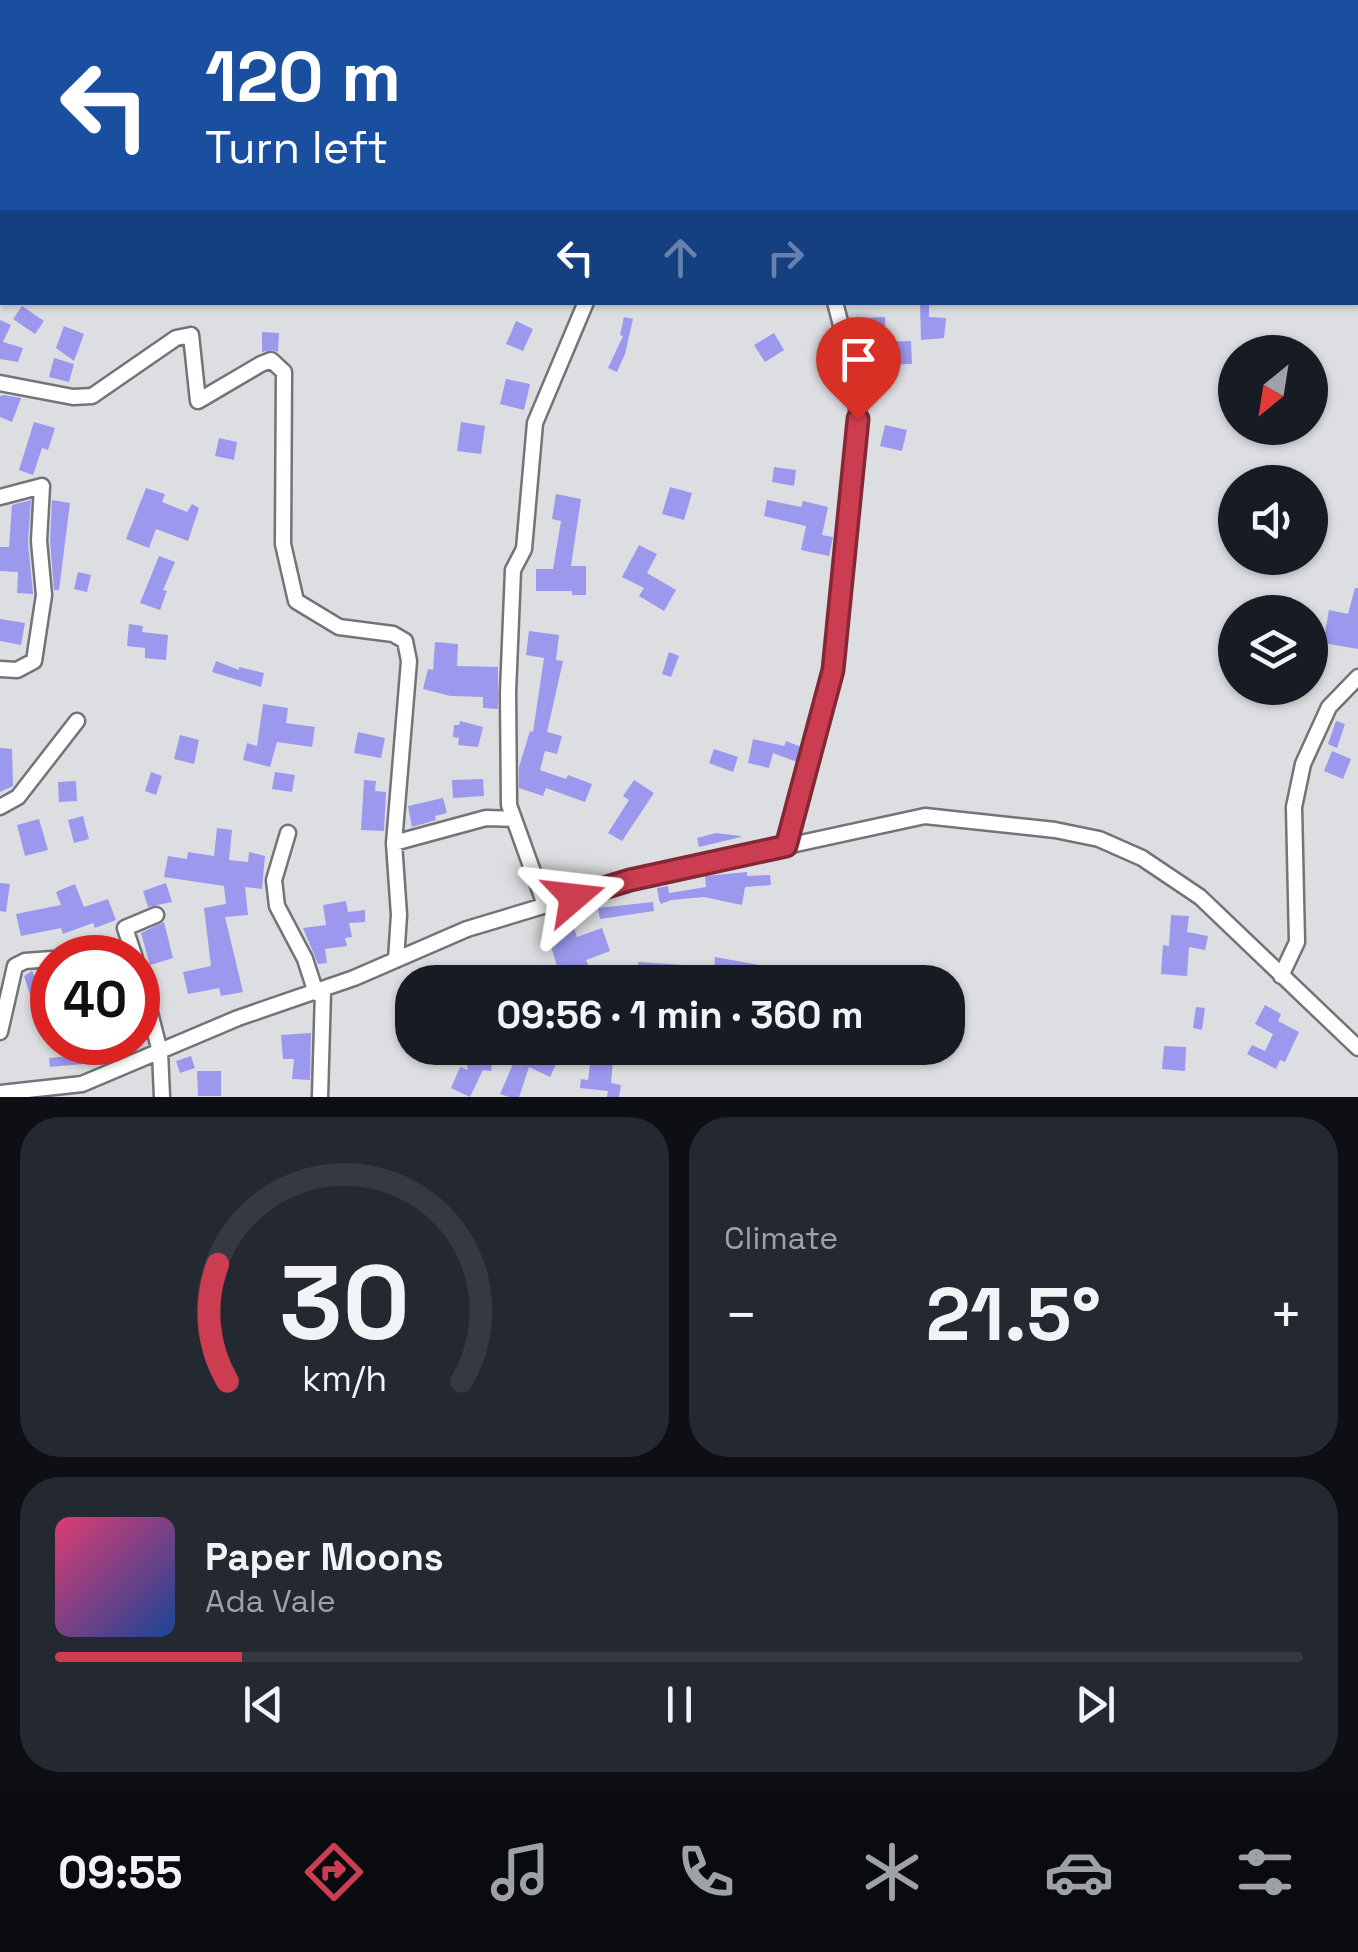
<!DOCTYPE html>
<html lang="en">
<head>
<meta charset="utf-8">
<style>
	:root { --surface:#171b24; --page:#242831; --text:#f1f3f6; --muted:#9ea1a6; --line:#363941; --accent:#cd3d51 }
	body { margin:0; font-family:"Space Grotesk",sans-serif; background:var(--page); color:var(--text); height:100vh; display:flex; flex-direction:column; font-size:38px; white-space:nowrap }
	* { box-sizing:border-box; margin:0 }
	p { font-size:32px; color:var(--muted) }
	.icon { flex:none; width:55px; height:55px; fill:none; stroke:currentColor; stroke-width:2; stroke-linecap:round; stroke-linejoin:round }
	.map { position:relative; height:1097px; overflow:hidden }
	.drawer { display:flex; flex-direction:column; gap:20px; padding:20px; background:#0d0f14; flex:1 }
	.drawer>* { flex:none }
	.top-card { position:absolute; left:0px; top:0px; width:1360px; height:305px; box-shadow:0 2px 8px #0004; background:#1a4fa0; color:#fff; overflow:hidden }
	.needle { width:65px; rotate:210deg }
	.buttons { position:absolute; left:1218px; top:335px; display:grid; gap:20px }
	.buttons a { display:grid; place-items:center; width:110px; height:110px; border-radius:50%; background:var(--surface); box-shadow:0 2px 8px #0004; font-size:50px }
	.speed { position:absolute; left:30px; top:935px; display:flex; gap:20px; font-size:50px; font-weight:700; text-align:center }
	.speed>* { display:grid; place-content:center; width:130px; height:130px; border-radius:50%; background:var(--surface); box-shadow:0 2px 8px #0004; line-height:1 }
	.speed .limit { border:15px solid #d22; background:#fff; color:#111 }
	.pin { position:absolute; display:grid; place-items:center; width:85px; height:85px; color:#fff; margin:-102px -42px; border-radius:50% 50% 50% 0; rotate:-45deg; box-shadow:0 0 10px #0007 }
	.pin .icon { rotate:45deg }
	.me { position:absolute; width:110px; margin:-55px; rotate:73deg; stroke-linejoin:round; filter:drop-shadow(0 0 8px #0008) }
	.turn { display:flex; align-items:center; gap:35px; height:210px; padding:0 40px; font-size:45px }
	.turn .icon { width:130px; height:130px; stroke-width:2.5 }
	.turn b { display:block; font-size:70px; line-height:85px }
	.lanes { display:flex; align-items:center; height:95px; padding:0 40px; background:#0003; justify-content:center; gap:50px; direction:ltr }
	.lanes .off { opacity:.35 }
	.big { font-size:75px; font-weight:600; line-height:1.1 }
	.drawer .tile { flex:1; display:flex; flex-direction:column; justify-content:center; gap:15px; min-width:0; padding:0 35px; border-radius:40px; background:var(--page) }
	.drawer .dial { align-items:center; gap:0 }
	.dial svg { height:260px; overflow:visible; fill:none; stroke:var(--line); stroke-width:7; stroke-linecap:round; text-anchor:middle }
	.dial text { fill:var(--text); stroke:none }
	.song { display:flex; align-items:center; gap:30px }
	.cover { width:120px; height:120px; border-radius:15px; background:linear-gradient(135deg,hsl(340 70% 55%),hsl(220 70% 35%)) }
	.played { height:10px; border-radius:5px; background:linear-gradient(90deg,var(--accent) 15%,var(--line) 15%) }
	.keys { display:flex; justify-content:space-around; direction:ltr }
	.heat { display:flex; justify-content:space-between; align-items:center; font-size:55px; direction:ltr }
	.drawer .tiles { flex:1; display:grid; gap:20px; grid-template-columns:1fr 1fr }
	.tile:last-child { grid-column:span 2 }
	.trip { position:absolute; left:395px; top:965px; width:570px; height:100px; border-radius:40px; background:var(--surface); box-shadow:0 2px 8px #0004; font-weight:600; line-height:100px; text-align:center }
	.menu { display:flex; height:160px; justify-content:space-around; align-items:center; background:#090b0e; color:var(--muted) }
	.menu .icon { width:70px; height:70px }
	.menu .selected { color:var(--accent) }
	.menu b { font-size:45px; color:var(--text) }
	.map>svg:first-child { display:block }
	.building { fill:#9c98ed }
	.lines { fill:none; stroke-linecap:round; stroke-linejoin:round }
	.minor-casing { stroke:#737477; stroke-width:19 }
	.minor { stroke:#fff; stroke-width:14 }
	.route-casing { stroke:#852835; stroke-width:25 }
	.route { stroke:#cd3d51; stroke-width:18 }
</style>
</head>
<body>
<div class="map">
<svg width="1358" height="1097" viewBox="0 0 1358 1097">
	<rect width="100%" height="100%" fill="#dddee1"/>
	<path class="building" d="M 920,302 L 929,302 L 929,317 L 946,318 L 944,338 L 921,340 Z
		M 22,306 L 44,321 L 35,334 L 13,319 Z
		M 624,317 L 633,319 L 625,354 L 617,372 L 608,368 L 623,336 L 620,335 Z
		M 885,317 L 885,342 L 911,341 L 912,364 L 871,365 L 871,335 L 865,335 L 864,318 Z
		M 0,320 L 11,325 L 3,342 L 23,348 L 18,362 L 0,359 Z
		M 516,321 L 533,329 L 523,351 L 506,344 Z
		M 64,326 L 84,334 L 74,361 L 56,348 Z
		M 262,332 L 279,333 L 278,352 L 272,350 L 262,352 Z
		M 774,333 L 784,350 L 765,362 L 754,345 Z
		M 54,358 L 74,364 L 69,382 L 49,377 Z
		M 506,379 L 530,384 L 524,410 L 500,404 Z
		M 4,395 L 21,398 L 12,422 L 0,417 L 0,396 Z
		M 34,422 L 55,428 L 48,450 L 42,448 L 33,475 L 19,470 Z
		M 461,422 L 485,426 L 481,454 L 457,451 Z
		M 885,425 L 907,430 L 902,451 L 880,446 Z
		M 219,438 L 237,442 L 234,460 L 215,456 Z
		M 774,467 L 796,470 L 794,486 L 772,482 Z
		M 670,487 L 692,493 L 684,520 L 662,514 Z
		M 146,488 L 165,494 L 162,502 L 187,512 L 192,504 L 199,508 L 188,541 L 156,529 L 149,548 L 126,539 Z
		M 556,494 L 581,499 L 571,566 L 586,566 L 586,595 L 572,595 L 572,591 L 536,591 L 536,569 L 553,569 L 561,521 L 552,519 Z
		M 31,500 L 28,542 L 33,594 L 17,593 L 18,572 L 0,571 L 0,547 L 9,547 L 12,505 Z
		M 52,500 L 70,503 L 59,590 L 54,590 L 50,541 Z
		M 767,500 L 801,507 L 803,501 L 828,507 L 822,535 L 833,537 L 829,556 L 801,550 L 806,526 L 764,516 Z
		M 639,545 L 657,554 L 647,573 L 676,590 L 664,611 L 639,596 L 644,588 L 622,577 Z
		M 159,556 L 175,562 L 163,590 L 167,591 L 160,610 L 140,603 Z
		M 78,572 L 91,575 L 87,592 L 74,589 Z
		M 1355,588 L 1358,588 L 1358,649 L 1323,643 L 1329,610 L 1348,614 Z
		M 0,619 L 25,623 L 21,645 L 0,641 Z
		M 129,624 L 143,626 L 142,632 L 168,635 L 166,660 L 145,658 L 145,648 L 127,646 Z
		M 529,631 L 559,635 L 556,660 L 563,661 L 547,732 L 562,736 L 557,754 L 545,751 L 540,770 L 566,779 L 568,775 L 592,784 L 585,802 L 546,788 L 543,796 L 519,788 L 519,767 L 530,731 L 533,732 L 544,658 L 526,655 Z
		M 435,642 L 458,644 L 457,666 L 498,667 L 498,709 L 483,708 L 483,697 L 451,696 L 423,689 L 428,669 L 433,670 Z
		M 669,652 L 679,656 L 671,677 L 662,674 Z
		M 216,661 L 239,670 L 239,667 L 264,673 L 261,687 L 212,672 Z
		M 263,704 L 288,708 L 286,723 L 315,727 L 312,747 L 277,742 L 270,767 L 243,760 L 247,743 L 257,746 Z
		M 460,721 L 483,727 L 478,747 L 458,745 L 459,738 L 453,737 L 454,725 L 459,725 Z
		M 1336,721 L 1345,724 L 1337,748 L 1328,744 Z
		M 358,732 L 385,738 L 381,758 L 354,753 Z
		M 180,735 L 199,740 L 194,764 L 174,759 Z
		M 753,739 L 784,746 L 786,741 L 801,747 L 797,762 L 773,753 L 769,768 L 748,763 Z
		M 0,748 L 12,749 L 13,786 L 0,792 Z
		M 714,749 L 738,757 L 733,772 L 709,763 Z
		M 1332,751 L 1351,759 L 1343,779 L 1324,771 Z
		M 151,772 L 162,776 L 156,795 L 145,791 Z
		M 275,772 L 295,775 L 292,792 L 272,789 Z
		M 483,779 L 484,796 L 453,798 L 452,780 Z
		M 364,780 L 376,781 L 375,791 L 386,792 L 384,831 L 361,830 Z
		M 634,780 L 654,793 L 622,841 L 608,833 L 629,800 L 623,796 Z
		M 76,781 L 77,801 L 59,802 L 58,782 Z
		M 443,798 L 447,813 L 435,816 L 436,820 L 412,827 L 408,806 Z
		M 83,816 L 89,839 L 74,843 L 68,820 Z
		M 39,819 L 48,850 L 25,856 L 17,825 Z
		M 217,828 L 232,830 L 229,860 L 248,862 L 249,852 L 265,856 L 262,889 L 245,887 L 248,915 L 225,917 L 243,992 L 221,996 L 219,988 L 188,994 L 183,972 L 211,966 L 204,908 L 226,904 L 224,886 L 164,877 L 168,856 L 187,859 L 188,852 L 214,856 Z
		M 716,833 L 741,836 L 741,837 L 699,847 L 697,838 Z
		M 747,872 L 747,876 L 770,875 L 771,885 L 745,887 L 742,905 L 704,897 L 671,900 L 661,904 L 659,900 L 657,888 L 668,886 L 669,893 L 706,887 L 705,876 Z
		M 0,883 L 10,884 L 6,912 L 0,911 Z
		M 166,883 L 172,902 L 148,907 L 143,891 Z
		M 75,884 L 84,907 L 108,899 L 116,920 L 95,928 L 93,923 L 63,934 L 61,928 L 21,936 L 16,914 L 61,905 L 56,892 Z
		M 346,901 L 348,912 L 365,910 L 365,922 L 349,923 L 352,937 L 345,938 L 347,946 L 325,949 L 327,963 L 318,964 L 303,928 L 326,925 L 323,905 Z
		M 653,902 L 654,911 L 600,919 L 598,908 Z
		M 1171,915 L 1189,916 L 1187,932 L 1208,936 L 1205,950 L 1189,947 L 1187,976 L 1161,974 L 1163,945 L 1169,946 Z
		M 164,922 L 173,958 L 150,965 L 141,933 Z
		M 572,922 L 577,937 L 602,928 L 610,951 L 586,960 L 595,982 L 568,982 L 561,965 L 557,966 L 546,931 Z
		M 715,957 L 759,965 L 758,973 L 730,969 L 729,982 L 713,982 Z
		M 638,962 L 684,965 L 683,982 L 639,982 Z
		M 794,969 L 818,973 L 817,982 L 792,982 Z
		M 32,971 L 46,1003 L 34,1007 L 24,976 Z
		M 1265,1005 L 1281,1014 L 1278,1021 L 1299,1032 L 1285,1062 L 1280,1060 L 1276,1069 L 1247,1054 L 1252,1045 L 1265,1051 L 1273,1034 L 1255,1024 Z
		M 1196,1007 L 1205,1008 L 1202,1030 L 1193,1028 Z
		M 311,1033 L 310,1080 L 292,1079 L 294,1059 L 283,1059 L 281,1035 Z
		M 1164,1046 L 1186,1047 L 1185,1071 L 1162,1069 Z
		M 463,1048 L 494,1048 L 491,1071 L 483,1070 L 470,1097 L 451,1088 L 460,1067 L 468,1070 Z
		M 520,1048 L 538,1048 L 559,1058 L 550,1077 L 529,1067 L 519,1097 L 509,1097 L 500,1094 Z
		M 592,1048 L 614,1050 L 611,1083 L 621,1085 L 619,1097 L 607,1097 L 608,1091 L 580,1088 L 581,1079 L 588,1080 Z
		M 82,1055 L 83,1064 L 50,1067 L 49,1058 Z
		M 191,1056 L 195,1068 L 180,1073 L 176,1061 Z
		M 197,1071 L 221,1071 L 221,1096 L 198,1096 Z"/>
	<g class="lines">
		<g class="minor-casing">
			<path id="minor" d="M 86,2 L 90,0
				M 683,2 L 683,0
				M 826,2 L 826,0
				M 0,122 L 2,119
				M 0,181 L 2,182
				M 0,383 L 73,397 L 92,396 L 176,338 L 191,335 L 198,401 L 261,364 L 271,360 L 284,372 L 283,544 L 296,601 L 339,627 L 393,634 L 405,641 L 409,661 L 394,843 L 399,915 L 396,960
				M 0,497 L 42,486 L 39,541 L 44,595 L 34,661 L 17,670 L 0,669
				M 0,807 L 18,797 L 77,721
				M 288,833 L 274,880 L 277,906 L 305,959 L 316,993
				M 394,843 L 486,818 L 514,819
				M 786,846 L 833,670 L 845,541 L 856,464 L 858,419 L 852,368 L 835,302
				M 545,905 L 509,805 L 508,692 L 513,570 L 524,549 L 535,423 L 586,302
				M 135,958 L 125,928 L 156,915
				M 138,965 L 160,1052 L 162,1097
				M 1281,976 L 1297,942 L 1294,807 L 1303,764 L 1329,707 L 1358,677
				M 0,1032 L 15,966 L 25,961 L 52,959
				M 0,1093 L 82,1084 L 238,1018 L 354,978 L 467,929 L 630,880 L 925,816 L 1055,830 L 1099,839 L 1142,858 L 1200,897 L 1358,1048
				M 320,1097 L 323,991"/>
		</g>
		<use href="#minor" class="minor"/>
	</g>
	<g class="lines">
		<g class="route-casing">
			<path id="route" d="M 574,897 L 630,880 L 786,846 L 833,670 L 858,419"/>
		</g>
		<use href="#route" class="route"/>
	</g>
</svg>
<div class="buttons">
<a><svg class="needle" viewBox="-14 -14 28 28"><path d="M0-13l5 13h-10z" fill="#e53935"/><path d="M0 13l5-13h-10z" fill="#9ea1a6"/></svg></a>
<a><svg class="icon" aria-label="sound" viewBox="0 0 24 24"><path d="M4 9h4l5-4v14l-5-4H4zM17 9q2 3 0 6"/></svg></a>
<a><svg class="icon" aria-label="layers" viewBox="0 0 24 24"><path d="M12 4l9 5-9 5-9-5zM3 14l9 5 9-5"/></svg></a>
</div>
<div class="speed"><div class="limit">40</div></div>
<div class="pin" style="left:858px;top:419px;background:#d93025"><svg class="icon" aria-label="arrive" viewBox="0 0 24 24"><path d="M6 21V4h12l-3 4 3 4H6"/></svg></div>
<svg class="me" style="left:574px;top:897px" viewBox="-20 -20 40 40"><path d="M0-17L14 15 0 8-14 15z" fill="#cd3d51" stroke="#fff" stroke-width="4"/></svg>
<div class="trip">09:56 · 1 min · 360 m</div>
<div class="top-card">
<div class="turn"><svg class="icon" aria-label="left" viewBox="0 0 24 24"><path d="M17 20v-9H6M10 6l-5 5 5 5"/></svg><div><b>120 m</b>Turn left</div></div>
<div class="lanes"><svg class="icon" aria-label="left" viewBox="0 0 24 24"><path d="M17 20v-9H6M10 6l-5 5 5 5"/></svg><svg class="icon off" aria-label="ahead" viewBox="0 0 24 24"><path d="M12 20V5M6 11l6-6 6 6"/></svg><svg class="icon off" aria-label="right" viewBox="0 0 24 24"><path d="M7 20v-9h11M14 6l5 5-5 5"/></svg></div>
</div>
</div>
<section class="drawer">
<div class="tiles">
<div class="tile dial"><svg viewBox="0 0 100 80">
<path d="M14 69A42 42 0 1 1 86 69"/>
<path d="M14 69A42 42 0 0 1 11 33" stroke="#cd3d51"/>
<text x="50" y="56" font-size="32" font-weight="700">30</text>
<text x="50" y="72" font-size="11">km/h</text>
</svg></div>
<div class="tile"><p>Climate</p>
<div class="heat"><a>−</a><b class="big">21.5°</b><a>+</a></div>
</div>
<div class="tile">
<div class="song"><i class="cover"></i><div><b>Paper Moons</b><p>Ada Vale</p></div></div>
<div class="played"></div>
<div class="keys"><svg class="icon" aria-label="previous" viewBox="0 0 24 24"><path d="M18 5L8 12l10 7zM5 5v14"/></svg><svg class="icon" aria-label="pause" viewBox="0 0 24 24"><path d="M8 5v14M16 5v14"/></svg><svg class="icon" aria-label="next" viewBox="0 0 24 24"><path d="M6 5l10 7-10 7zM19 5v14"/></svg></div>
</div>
</div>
</section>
<nav class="menu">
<b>09:55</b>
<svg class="icon selected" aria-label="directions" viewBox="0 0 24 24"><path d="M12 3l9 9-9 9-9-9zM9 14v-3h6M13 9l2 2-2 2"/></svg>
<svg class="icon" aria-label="music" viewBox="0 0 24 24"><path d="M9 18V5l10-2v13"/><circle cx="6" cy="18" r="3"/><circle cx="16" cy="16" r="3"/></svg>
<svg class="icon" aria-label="phone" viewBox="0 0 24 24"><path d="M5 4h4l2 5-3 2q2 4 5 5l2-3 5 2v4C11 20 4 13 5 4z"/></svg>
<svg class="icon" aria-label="climate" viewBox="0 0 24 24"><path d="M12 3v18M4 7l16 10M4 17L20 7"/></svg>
<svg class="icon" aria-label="car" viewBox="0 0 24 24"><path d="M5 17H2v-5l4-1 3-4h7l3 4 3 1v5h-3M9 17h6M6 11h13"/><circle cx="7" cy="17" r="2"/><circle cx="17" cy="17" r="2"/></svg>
<svg class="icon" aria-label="filters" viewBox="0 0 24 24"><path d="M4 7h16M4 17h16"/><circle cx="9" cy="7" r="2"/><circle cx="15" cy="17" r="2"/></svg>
</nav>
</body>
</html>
